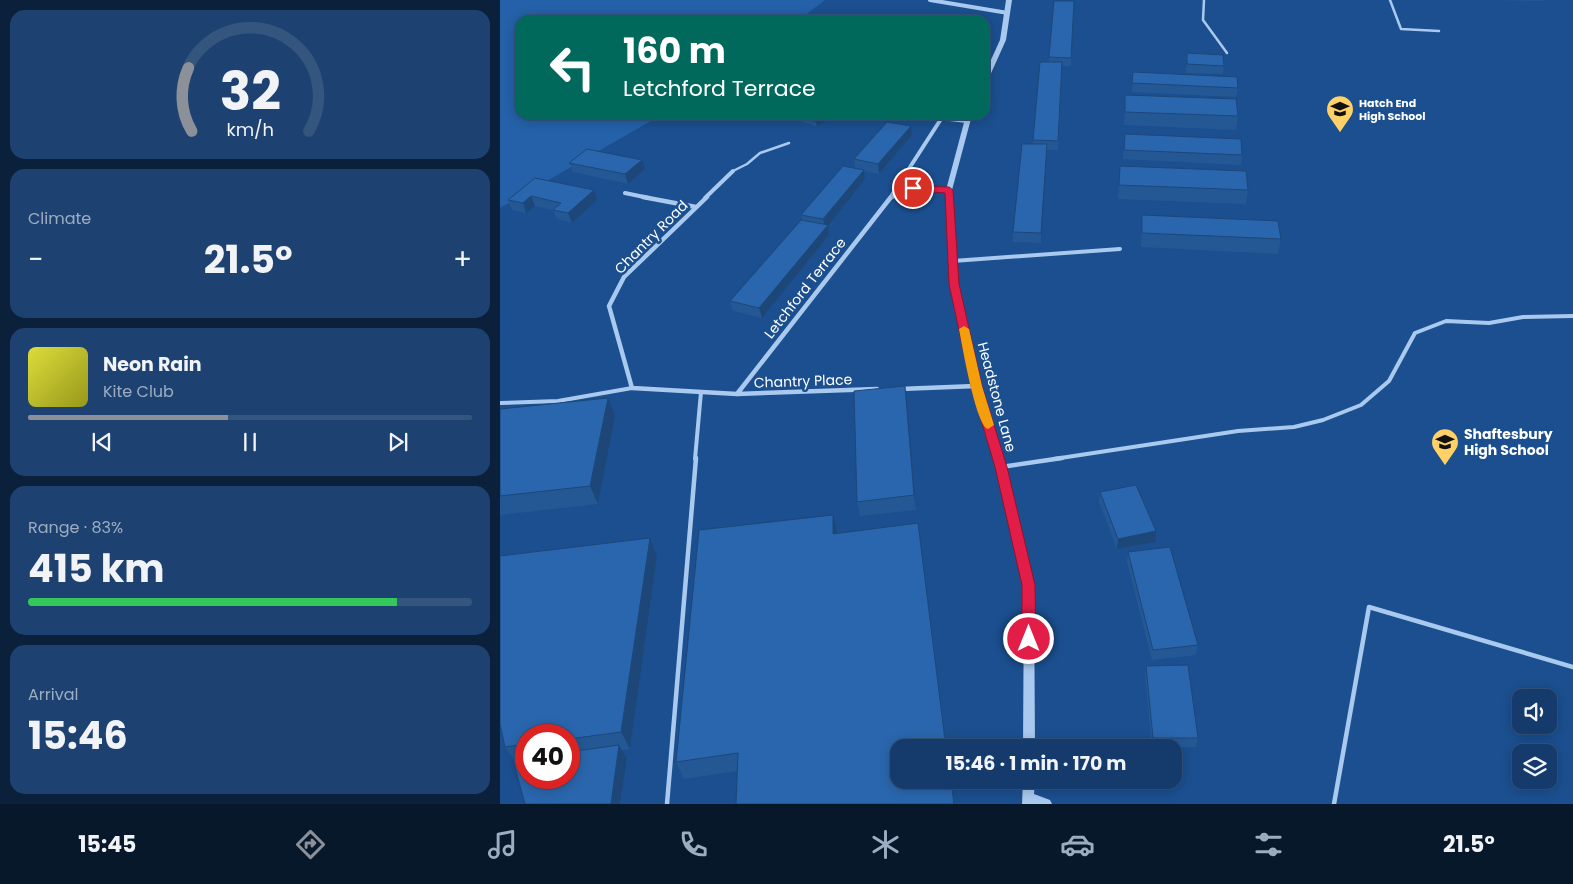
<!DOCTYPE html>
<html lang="en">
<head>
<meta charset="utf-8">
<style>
	:root { --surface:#143b6b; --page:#1d4271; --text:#f1f3f6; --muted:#9dadc1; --line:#33557e; --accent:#8c9099 }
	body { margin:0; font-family:Poppins,sans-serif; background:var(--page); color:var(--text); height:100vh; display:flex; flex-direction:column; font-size:19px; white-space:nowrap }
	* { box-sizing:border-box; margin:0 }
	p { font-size:16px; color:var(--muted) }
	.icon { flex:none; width:28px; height:28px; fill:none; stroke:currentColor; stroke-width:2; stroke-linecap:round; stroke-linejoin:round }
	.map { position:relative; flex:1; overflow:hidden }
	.side { display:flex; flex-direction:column; gap:10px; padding:10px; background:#0b203b; width:500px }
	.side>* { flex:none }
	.guide { position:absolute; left:15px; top:15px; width:475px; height:105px; border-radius:15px; box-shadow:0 2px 12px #0003,0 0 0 1px var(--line); background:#00695c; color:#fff; overflow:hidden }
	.controls { position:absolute; left:1012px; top:689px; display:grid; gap:10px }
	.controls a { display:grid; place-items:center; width:45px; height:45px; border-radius:10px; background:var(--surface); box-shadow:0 2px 12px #0003,0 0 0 1px var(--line); font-size:25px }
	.speed { position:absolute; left:15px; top:724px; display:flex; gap:10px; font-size:25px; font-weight:700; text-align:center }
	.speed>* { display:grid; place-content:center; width:65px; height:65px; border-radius:50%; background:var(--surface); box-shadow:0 2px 12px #0003,0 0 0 1px var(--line); line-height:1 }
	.speed .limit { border:8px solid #d22; background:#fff; color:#111 }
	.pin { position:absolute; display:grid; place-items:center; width:42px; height:42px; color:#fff; margin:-21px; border:2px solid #fff; border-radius:50%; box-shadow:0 1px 5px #0007 }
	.me { position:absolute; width:55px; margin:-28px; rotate:0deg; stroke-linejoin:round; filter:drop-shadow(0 0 4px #0008) }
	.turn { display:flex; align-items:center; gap:18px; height:105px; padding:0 25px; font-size:22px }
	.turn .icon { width:65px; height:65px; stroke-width:2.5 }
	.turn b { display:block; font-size:35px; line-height:42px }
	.big { font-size:38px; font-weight:700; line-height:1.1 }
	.side .tile { flex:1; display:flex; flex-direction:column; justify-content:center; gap:8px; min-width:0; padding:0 18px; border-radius:15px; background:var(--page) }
	.side .dial { align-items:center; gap:0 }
	.dial svg { height:130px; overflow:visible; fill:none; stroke:var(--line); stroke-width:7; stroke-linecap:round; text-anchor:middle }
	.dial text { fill:var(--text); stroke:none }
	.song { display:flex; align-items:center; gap:15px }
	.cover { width:60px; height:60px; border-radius:8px; background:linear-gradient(135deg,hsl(60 70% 55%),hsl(60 70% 35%)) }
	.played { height:5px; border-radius:2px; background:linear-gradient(90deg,var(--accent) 45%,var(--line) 45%) }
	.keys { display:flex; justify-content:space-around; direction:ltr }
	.heat { display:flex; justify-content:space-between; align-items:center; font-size:28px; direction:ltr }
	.charge { height:8px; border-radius:4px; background:linear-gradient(90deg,#34c759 83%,var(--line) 0) }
	.trip { position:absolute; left:390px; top:739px; width:292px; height:50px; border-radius:15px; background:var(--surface); box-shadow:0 2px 12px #0003,0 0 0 1px var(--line); font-weight:700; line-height:50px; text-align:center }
	.tabs { display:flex; height:80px; justify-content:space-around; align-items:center; background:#08182b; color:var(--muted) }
	.tabs .icon { width:35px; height:35px }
	.tabs .selected { color:var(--accent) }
	.tabs b { font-size:22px; color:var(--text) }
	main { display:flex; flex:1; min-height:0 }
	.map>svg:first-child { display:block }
	.green { fill:#2461a8 }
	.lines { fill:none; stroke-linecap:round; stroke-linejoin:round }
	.service-far2 { stroke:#a9c9ee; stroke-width:2.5 }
	.service-far1 { stroke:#a9c9ee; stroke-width:4 }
	.service { stroke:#a9c9ee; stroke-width:4.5 }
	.minor-far1 { stroke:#a9c9ee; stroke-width:4 }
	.minor { stroke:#a9c9ee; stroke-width:4.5 }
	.tertiary { fill:#a9c9ee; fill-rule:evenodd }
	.wall { fill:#245895; fill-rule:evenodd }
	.shaded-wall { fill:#1d4779 }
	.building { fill:#2a66ad; stroke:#1d4779 }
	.route { fill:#e11d48; stroke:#92132f }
	.slow { fill:#f59e0b }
	.labels { text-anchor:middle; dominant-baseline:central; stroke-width:5; stroke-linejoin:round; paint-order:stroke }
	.far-poi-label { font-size:11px; font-weight:bold; fill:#fff; stroke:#1b4f8f; text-anchor:start }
	.street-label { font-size:14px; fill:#fff; stroke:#1b4f8f }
	.poi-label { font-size:14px; font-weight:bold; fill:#fff; stroke:#1b4f8f; text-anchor:start }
</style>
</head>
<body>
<main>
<section class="side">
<div class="tile dial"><svg viewBox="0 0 100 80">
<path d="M14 69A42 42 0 1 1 86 69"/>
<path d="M14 69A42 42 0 0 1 12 30" stroke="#8c9099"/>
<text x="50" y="56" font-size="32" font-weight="700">32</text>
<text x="50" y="72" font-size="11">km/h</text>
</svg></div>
<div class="tile"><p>Climate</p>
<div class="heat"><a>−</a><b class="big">21.5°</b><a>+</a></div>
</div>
<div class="tile">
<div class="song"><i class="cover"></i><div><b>Neon Rain</b><p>Kite Club</p></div></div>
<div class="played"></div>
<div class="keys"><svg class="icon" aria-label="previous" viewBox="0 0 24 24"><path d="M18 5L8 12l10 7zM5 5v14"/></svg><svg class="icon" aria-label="pause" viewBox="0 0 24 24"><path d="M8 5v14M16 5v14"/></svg><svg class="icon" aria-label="next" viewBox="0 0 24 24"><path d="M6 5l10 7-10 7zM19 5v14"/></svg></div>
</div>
<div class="tile"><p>Range · 83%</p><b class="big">415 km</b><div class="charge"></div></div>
<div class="tile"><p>Arrival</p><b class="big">15:46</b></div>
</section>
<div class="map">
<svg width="1073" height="804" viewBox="0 0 1073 804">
	<rect width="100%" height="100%" fill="#1b4f8f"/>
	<path class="green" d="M 0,0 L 325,0 L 299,20 L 20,20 L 20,115 L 161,115 L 0,208 Z"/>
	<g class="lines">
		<path class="service-far2" d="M 704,0 L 703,20 L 727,53
			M 890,0 L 901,29 L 939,31
			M 233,171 L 247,164 L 260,153 L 289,143"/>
		<path class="service-far1" d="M 453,261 L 620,249
			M 0,403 L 58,401 L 132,388
			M 195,459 L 201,392
			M 554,459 L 738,431 L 794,427 L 823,420 L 861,405 L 889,381 L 915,333 L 946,321 L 989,323 L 1023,317 L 1073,316"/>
		<path class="service" d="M 501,467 L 562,458
			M 167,804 L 196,458
			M 834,804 L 869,607 L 1073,667"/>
		<path class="minor-far1" d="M 430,0 L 508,13
			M 415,115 L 467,121
			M 125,193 L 149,198
			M 392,195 L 441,119
			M 205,198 L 233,171
			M 390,198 L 413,189 L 449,190"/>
		<path class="minor" d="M 143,197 L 196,207
			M 207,197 L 124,277 L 109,306 L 132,388 L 237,394 L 377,389
			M 400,389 L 476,386
			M 237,394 L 391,197"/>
		<path class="tertiary" d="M 506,0 L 512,0 L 506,40 L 488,80 L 485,82 L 485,73 L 500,40 Z
			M 466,115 L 472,115 L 452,190 L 458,285 L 480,386 L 506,467 L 534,585 L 535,748 L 523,748 L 524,585 L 496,467 L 472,386 L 450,285 L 446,190 Z
			M 523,780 L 535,780 L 534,794 L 550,800 L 552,804 L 522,804 Z"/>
	</g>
	<path class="wall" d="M 986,0 L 1043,0 L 1043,1 Z
		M 574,1 L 571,66 L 562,66 L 558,150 L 547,150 L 541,243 L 513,242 L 513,232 L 533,144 L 533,140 L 549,62 L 549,57 Z
		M 687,53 L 724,66 L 723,74 L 686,73 Z
		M 633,72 L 738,88 L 736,97 L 632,92 Z
		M 625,95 L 738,116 L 736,130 L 624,125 Z
		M 284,115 L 325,115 L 327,120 L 317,127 Z
		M 411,126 L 412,135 L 379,174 L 364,171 L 365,179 L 328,226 L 329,235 L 262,318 L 233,311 L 230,301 L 302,220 L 301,215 L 355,168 L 354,159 Z
		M 625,134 L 742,155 L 741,165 L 623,159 Z
		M 69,163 L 145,169 L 128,184 L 73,172 Z
		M 620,166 L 748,190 L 746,204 L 618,199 Z
		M 35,178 L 97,200 L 72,223 L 57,219 L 53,210 L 35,206 L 26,213 L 12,210 L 8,200 Z
		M 642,215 L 781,239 L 778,254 L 641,247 Z
		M 407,401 L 416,510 L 360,516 L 357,502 Z
		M 0,409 L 115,416 L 98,504 L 0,515 Z
		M 600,492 L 655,542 L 617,549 L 599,502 Z
		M 333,515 L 237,771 L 184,779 L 176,762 Z
		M 150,538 L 157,556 L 130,749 L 122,750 L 127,759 L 120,804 L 25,804 L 13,760 L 14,760 L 5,747 L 0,724 L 0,556 ZM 26,735 L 69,735 L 69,778 L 26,778 Z
		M 628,552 L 698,645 L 696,655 L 652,660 L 627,562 Z
		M 646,666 L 698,738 L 696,747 L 652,748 L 645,676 Z"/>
	<path class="shaded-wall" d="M 326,115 L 327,120 L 317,127 L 316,122 Z
		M 411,126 L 412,135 L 379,174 L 378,164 Z
		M 547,144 L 547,154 L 541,243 L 541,233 Z
		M 142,160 L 145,169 L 128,184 L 125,174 Z
		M 364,170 L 365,179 L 328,226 L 329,235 L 262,318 L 259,308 L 325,228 L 323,219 Z
		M 94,190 L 97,200 L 72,223 L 68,213 Z
		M 31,196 L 35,206 L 26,213 L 23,203 Z
		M 405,386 L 407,401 L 416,510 L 414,495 Z
		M 108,398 L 115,416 L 98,504 L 90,486 Z
		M 333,515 L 337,533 L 337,553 L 333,534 Z
		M 656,531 L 655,542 L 617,549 L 618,539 Z
		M 150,538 L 157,556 L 130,749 L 121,732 Z
		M 119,745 L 127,759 L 120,804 L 111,804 Z"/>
	<path class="building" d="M 554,1 L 574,1 L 571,58 L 549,57 Z
		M 687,53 L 723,55 L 724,66 L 687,64 Z
		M 540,62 L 562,62 L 558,141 L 533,140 Z
		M 633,72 L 737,77 L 738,88 L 632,83 Z
		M 625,95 L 736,99 L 738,116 L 625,112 Z
		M 296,115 L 326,115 L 316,122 Z
		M 387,122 L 411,126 L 378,164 L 354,159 Z
		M 625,134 L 741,139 L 742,155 L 624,150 Z
		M 522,144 L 547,144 L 541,233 L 513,232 Z
		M 87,149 L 142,160 L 125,174 L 69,163 Z
		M 343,166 L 364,170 L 323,219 L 301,215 Z
		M 620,166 L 746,171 L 748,190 L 619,185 Z
		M 35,178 L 94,190 L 68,213 L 53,210 L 61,203 L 31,196 L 23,203 L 8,200 Z
		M 642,215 L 778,221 L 781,239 L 642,233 Z
		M 301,220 L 328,225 L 259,308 L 230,301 Z
		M 405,386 L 414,495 L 357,502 L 354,391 Z
		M 108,398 L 90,486 L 0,496 L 0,409 Z
		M 636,485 L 656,531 L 618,539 L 600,492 Z
		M 333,515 L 333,534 L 418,523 L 446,748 L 399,748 L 399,780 L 451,780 L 454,804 L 236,804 L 238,753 L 176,762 L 199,530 Z
		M 150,538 L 121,732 L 69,739 L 69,735 L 26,735 L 26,744 L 5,747 L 0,724 L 0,556 Z
		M 670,547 L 698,645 L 653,650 L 628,552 Z
		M 688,665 L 698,738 L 653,738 L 646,666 Z
		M 119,745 L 111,804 L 25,804 L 13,760 L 26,758 L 26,778 L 69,778 L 69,752 Z"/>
	<path class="route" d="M 413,186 L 449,187 L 453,190 L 459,284 L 482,386 L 507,467 L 535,585 L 536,639 L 534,644 L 529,645 L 524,644 L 522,639 L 522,585 L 495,467 L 471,386 L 449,284 L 445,193 L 410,190 L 409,188 Z"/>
	<path class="slow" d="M 464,326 L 469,329 L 482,386 L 494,425 L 488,429 C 476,426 462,345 459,329 Z"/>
	<defs>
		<g id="school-pin" transform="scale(1.4375)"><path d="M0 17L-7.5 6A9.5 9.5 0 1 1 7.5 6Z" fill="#ffd166" stroke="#1b4f8f"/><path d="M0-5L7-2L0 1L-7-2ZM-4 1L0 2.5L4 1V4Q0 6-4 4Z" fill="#111"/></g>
	</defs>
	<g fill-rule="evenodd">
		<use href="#school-pin" x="840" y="109"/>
		<use href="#school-pin" x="945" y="442"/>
	</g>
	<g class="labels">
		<g class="far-poi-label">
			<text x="859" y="103">Hatch End<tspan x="859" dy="13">High School</tspan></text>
		</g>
		<g class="street-label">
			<text transform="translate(151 237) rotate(-45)">Chantry Road</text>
			<text transform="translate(305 288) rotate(-52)">Letchford Terrace</text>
			<text transform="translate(303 381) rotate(-2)">Chantry Place</text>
			<text transform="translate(497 397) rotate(75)">Headstone Lane</text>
		</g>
		<g class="poi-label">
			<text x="964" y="434">Shaftesbury<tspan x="964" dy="16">High School</tspan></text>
		</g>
	</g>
</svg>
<div class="controls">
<a><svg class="icon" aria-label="sound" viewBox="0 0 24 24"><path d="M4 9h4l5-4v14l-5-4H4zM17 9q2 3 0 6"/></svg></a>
<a><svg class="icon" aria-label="layers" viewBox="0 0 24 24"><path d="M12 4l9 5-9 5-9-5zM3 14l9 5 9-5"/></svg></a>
</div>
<div class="speed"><div class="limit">40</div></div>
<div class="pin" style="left:413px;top:188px;background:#d93025"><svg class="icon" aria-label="arrive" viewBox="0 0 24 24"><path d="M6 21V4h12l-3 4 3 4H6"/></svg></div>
<svg class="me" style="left:529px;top:639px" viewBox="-20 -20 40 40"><circle r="17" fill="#e11d48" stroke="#fff" stroke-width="3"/><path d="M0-11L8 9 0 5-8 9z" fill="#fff"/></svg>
<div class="trip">15:46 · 1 min · 170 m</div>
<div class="guide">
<div class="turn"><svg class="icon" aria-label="left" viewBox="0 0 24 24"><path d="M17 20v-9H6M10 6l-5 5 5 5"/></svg><div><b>160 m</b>Letchford Terrace</div></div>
</div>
</div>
</main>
<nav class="tabs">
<b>15:45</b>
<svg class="icon selected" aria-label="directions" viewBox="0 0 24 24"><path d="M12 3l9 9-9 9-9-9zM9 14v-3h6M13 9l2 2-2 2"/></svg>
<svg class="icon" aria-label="music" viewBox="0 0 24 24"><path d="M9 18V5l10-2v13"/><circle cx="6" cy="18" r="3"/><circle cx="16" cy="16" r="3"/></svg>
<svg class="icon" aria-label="phone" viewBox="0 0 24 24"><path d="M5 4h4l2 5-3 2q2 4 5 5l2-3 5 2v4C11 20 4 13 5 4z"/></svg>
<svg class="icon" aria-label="climate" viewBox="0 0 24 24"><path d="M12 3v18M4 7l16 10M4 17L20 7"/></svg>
<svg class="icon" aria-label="car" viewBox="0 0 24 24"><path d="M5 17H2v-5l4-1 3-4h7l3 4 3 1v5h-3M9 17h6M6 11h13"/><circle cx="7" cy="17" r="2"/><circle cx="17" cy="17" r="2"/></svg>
<svg class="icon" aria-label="filters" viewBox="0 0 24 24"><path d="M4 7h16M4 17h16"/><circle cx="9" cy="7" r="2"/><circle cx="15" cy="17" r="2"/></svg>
<b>21.5°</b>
</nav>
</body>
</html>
